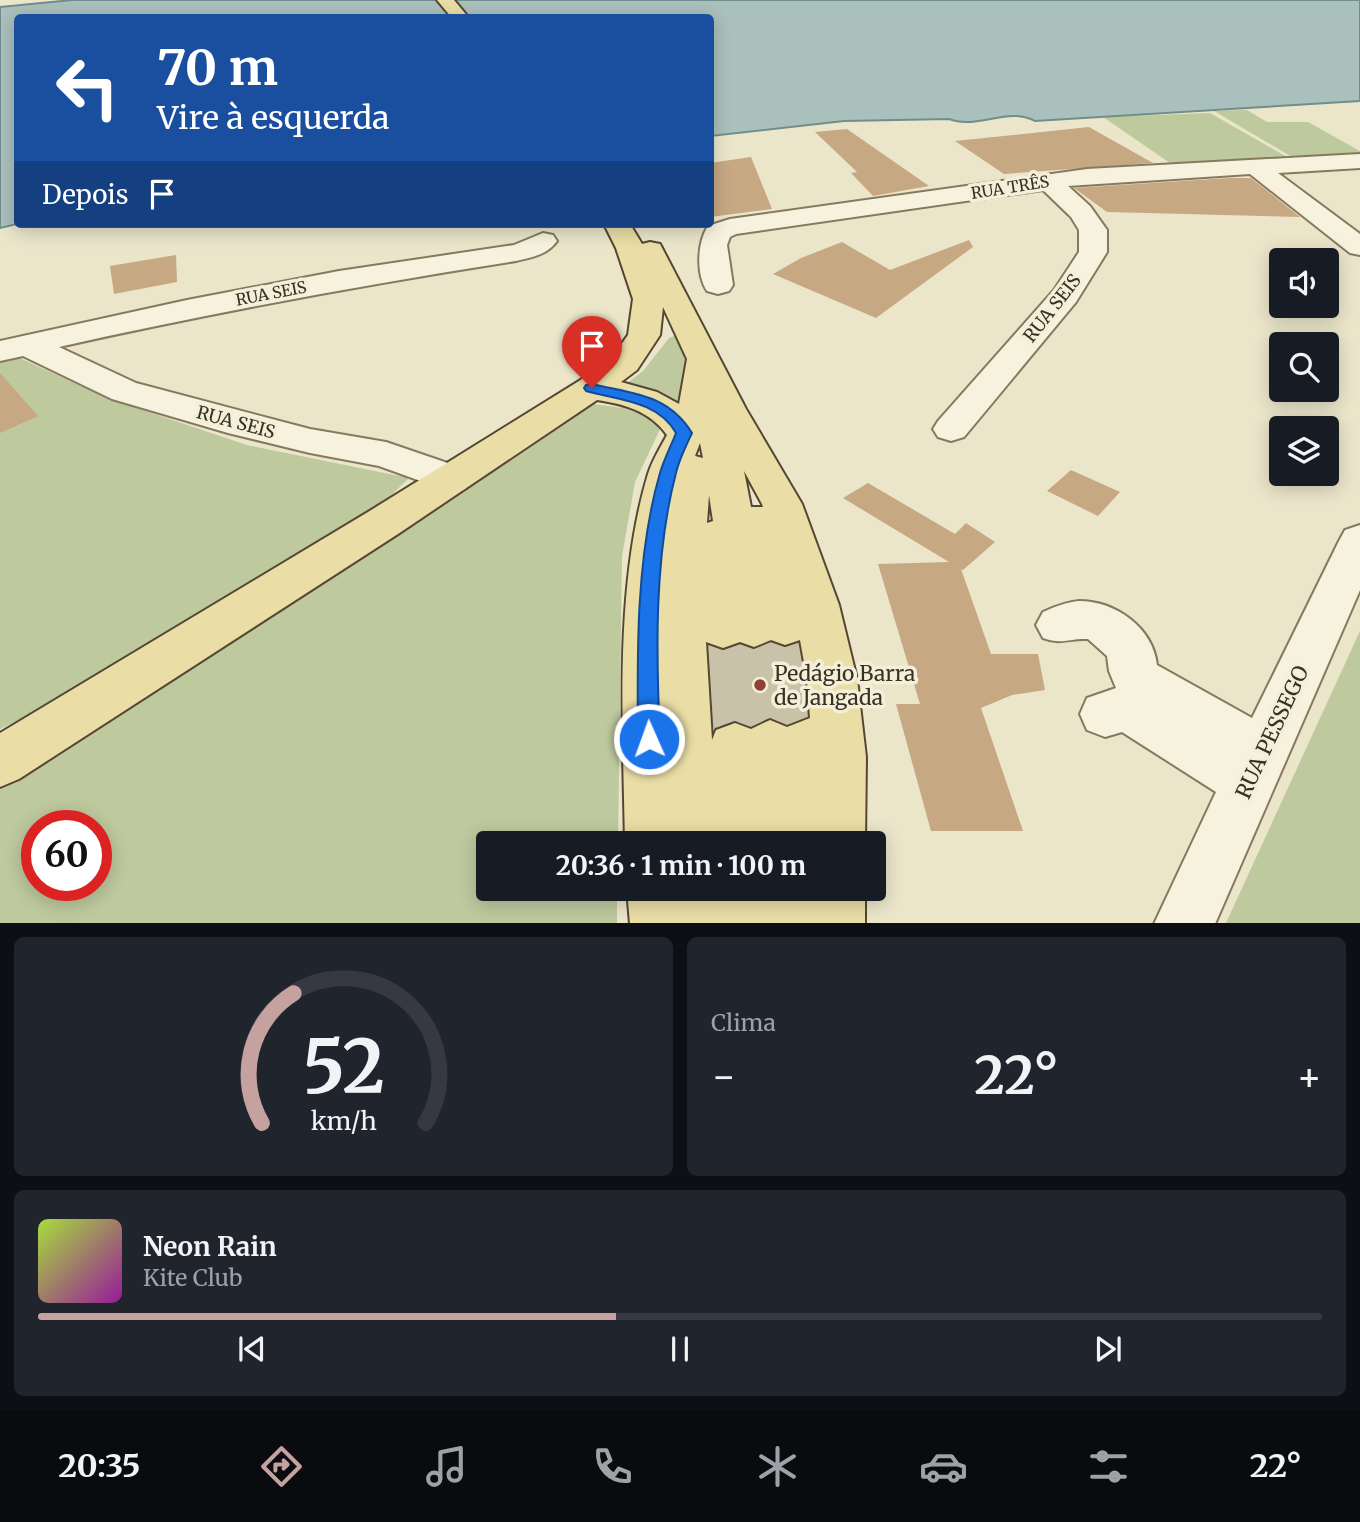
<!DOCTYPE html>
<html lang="pt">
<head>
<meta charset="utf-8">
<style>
	:root { --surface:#171b24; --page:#20242c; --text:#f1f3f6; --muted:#9ea1a6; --line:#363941; --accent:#c5a29f }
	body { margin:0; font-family:Merriweather,serif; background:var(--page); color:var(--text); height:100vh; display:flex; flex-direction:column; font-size:26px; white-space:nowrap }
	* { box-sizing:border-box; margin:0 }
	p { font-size:23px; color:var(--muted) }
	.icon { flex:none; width:38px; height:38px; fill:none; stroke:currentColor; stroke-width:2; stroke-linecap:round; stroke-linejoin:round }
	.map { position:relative; height:923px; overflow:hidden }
	.details { display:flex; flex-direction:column; gap:14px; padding:14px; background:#0d0f14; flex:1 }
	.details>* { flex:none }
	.top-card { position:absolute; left:14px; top:14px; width:700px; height:214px; border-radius:7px; box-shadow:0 4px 18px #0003; background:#1a4fa0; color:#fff; overflow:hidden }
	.tools { position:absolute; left:1269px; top:248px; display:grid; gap:14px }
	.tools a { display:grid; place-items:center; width:70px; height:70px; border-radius:7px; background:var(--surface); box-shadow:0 4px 18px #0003; font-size:35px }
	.speed { position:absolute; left:21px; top:810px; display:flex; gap:14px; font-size:35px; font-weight:700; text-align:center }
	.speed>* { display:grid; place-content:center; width:91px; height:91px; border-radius:50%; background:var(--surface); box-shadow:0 4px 18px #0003; line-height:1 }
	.speed .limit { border:10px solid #d22; background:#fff; color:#111 }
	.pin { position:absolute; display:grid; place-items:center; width:60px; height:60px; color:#fff; margin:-72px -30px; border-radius:50% 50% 50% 0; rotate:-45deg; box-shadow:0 0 7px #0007 }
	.pin .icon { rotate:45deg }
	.me { position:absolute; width:77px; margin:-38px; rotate:358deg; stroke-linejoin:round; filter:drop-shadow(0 0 5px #0008) }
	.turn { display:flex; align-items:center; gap:24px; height:147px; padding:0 28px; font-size:32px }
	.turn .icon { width:91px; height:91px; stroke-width:2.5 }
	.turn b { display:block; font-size:49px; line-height:60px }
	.then { display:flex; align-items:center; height:66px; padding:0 28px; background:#0003; gap:14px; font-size:26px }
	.big { font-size:52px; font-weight:700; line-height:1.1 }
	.details .widget { flex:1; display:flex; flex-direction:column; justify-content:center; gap:10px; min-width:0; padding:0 24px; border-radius:10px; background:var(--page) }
	.details .dial { align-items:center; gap:0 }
	.dial svg { height:182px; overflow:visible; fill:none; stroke:var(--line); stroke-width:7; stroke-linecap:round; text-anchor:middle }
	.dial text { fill:var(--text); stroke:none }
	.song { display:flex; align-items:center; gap:21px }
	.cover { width:84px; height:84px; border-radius:10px; background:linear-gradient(135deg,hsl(80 70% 55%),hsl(300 70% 35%)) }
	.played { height:7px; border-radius:4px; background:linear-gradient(90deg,var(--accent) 45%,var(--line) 45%) }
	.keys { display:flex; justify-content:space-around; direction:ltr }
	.heat { display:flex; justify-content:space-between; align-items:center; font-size:38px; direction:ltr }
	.details .tiles { flex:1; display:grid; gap:14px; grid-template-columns:1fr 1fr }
	.widget:last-child { grid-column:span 2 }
	.trip { position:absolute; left:476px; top:831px; width:410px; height:70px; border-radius:7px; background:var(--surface); box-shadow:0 4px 18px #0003; font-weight:700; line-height:70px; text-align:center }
	.tabs { display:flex; height:112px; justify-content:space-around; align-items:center; background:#090b0e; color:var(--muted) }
	.tabs .icon { width:49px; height:49px }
	.tabs .current { color:var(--accent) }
	.tabs b { font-size:32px; color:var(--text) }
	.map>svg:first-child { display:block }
	.green { fill:#bec99e; fill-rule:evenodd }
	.water { fill:#aac0bc; stroke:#718e8b; stroke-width:2 }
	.building { fill:#c6a883 }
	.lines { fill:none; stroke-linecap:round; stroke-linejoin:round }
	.major-tunnel-far1 { stroke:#c7c2a8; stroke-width:44; stroke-dasharray:44 22; stroke-linecap:butt }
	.major-tunnel { stroke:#c7c2a8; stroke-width:55; stroke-dasharray:55 27; stroke-linecap:butt }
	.minor-casing { stroke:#867960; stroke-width:4 }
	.major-casing { stroke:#554733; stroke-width:4 }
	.minor { fill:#f6f2dd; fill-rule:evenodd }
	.major { fill:#eadea6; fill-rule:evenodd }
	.route { fill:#1a73e8; stroke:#114b97; stroke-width:2 }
	.poi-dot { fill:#904035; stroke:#f3efd9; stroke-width:2.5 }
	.labels { text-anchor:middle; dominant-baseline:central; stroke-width:7; stroke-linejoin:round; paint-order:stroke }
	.far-street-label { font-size:16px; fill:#383022; stroke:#f3efd9 }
	.street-label { font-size:18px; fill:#383022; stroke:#f3efd9 }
	.near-poi-label { font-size:21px; fill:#383022; stroke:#f3efd9; text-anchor:start }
	.near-street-label { font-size:21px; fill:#383022; stroke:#f3efd9 }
</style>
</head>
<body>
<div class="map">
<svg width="1360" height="924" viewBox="0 0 1360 924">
	<rect width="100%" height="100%" fill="#ebe6ca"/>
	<path class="green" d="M 1247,110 L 1267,122 L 1308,122 L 1360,151 L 1360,155 L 1292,157 L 1214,111 Z
		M 1210,113 L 1287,157 L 1170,163 L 1103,117 Z
		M 677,335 L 687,336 L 691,408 L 618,390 L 643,371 L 669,338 Z
		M 13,355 L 110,399 L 247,445 L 409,478 L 373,513 L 82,689 L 0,729 L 0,358 Z
		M 593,404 L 630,409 L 663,423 L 635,482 L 622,556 L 618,843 L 488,844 L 488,889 L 617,889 L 617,923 L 0,923 L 0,785 ZM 37,826 L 96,826 L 96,886 L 37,886 Z
		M 1360,631 L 1360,923 L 1226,923 Z"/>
	<path class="water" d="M 72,0 L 1360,0 L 1360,101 L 1035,121 C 1009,106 977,130 949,119 L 844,121 L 711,136 L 710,18 L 18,18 L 17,224 L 0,228 L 0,7 Z"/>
	<path class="building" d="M 1089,127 L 1153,163 L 1004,174 L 955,141 Z
		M 847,129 L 929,186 L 873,196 L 851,173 L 857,172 L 815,132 Z
		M 751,157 L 772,209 L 710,217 L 710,163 Z
		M 1229,178 L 1251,178 L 1300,217 L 1107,212 L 1074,188 Z
		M 969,240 L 973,247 L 876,318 L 773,274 L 801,258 L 842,242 L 890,270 Z
		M 176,255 L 177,282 L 114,294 L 110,266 Z
		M 0,373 L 38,416 L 0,433 Z
		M 1071,470 L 1120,492 L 1098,516 L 1047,491 Z
		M 868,483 L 955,534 L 966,523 L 995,542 L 963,570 L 961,569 L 991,654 L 1038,654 L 1045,690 L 1012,695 L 981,708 L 1023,831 L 931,831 L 896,704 L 920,704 L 878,564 L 949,562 L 843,498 Z
		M 771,643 L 784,647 L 798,643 L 807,716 L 787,724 L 771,718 L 751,726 L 734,721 L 714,729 L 709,646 L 722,650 L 740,645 L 755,649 Z"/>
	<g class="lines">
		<path class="major-tunnel-far1" d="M 785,626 L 794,672
			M 754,628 L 760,672
			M 723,629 L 727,672"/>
		<path class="major-tunnel" d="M 727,671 L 735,747
			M 760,671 L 770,744
			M 794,671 L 807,741"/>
		<g class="minor-casing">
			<path id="minor" d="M 1360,154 L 1360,168 L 1278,173 L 1360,234 L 1360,255 L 1350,253 L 1250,174 L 1068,186 L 1090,206 L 1107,230 L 1107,252 L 1076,302 L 964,437 L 951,441 L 938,437 L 933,429 L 938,421 L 1054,290 L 1079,252 L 1079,230 L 1071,217 L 1043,190 L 736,234 L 730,237 L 727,245 L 733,285 L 729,291 L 718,294 L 707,291 C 696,274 697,243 708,226 L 730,219 L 1087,169 Z
				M 543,233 L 553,235 L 557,241 C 547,255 532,257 516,261 C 362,285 211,313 59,347 L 136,383 L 310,429 L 386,442 L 465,469 L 471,479 L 465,489 L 451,492 L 379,466 L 310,453 L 228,433 L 112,399 L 23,356 L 0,361 L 0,341 L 187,300 L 339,271 L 514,245 Z
				M 1360,525 L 1360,590 L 1215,924 L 1154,924 L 1216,792 L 1122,732 L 1105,737 L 1087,730 L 1080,714 L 1087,698 L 1116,688 L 1109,671 L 1107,656 L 1088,639 C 1069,638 1062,645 1043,638 L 1036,625 L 1043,612 C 1054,607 1067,602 1079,601 C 1116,601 1153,628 1157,665 L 1252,718 L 1339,541 L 1345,530 Z"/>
		</g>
		<g class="major-casing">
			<path id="major" d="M 437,0 L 454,0 L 469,18 L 452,18 Z
				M 604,224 L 630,224 L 642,244 L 650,242 L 660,244 L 746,409 L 802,504 L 839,605 L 857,679 L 866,757 L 865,844 L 625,844 C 623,726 614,587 648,474 C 652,461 660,448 667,435 C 650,411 624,404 597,400 L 398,534 L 19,779 L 0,787 L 0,733 L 368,512 L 579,381 L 613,356 L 628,335 L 633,299 L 616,248 ZM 663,307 L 687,359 L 679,404 L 657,392 L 621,382 L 637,370 L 660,335 ZM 700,443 L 703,458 L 695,456 ZM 744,471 L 762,504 L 763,507 L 751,507 ZM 709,495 L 713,521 L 707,523 ZM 771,640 L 785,645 L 800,640 L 807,679 L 810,718 L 787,727 L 770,720 L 751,729 L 735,723 L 716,730 L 712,740 L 706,642 L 723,648 L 740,642 L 754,647 Z
				M 627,889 L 865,889 L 865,924 L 630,924 Z"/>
		</g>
		<use href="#minor" class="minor"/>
		<use href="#major" class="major"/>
	</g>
	<path class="route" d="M 592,384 C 633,394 668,394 692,433 C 686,446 679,460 676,473 C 654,556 656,653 660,739 L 657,746 L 649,749 L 641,746 L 638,739 C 637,653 636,555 660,473 C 664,459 671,446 676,433 C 658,401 619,400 586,391 L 584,388 L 586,385 Z"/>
	<circle class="poi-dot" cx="760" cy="685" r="7"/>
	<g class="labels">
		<g class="far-street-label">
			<text transform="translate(1010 187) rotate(-9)">RUA TRÊS</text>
			<text transform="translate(271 293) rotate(-11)">RUA SEIS</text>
		</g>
		<g class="street-label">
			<text transform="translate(1052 308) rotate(-52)">RUA SEIS</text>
			<text transform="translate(236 422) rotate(15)">RUA SEIS</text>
		</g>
		<g class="near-poi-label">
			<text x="774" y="673">Pedágio Barra<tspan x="774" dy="24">de Jangada</tspan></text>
		</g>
		<g class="near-street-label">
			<text transform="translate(1272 732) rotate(-65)">RUA PESSEGO</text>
		</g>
	</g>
</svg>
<div class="tools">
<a><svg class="icon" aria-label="sound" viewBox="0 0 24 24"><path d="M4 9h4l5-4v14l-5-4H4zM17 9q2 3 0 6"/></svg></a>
<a><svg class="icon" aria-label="search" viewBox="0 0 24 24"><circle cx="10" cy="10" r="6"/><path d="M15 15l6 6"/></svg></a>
<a><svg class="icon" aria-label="layers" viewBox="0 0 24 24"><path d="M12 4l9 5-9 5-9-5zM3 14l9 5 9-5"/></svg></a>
</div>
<div class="speed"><div class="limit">60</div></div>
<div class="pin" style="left:592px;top:388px;background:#d93025"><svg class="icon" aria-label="arrive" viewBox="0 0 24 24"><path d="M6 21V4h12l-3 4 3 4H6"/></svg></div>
<svg class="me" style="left:649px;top:739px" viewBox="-20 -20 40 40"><circle r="17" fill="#1a73e8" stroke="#fff" stroke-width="3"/><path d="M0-11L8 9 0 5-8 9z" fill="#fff"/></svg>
<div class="trip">20:36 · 1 min · 100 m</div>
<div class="top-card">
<div class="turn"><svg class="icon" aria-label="left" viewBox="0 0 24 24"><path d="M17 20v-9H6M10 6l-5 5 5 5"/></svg><div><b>70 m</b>Vire à esquerda</div></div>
<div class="then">Depois<svg class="icon" aria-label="arrive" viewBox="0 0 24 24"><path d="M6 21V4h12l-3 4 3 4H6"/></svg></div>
</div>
</div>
<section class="details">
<div class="tiles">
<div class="widget dial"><svg viewBox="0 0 100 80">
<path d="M14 69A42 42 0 1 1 86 69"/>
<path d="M14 69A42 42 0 0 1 28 12" stroke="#c5a29f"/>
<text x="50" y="56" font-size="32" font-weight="700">52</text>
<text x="50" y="72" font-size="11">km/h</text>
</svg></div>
<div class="widget"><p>Clima</p>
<div class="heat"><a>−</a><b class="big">22°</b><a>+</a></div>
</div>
<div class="widget">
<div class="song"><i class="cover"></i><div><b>Neon Rain</b><p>Kite Club</p></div></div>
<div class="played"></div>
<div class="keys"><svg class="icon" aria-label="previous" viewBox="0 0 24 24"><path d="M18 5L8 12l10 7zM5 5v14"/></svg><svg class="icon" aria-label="pause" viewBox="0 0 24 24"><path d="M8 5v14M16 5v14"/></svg><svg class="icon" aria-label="next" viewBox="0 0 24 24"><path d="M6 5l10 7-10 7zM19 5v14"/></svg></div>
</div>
</div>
</section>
<nav class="tabs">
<b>20:35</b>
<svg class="icon current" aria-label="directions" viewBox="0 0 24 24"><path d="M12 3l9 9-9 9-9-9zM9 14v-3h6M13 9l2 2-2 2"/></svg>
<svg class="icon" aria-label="music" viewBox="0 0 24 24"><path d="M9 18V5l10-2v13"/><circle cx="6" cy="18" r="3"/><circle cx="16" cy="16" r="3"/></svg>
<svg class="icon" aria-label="phone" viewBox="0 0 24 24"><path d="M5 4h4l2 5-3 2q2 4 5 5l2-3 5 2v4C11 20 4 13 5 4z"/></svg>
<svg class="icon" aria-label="climate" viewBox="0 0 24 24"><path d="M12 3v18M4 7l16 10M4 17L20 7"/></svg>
<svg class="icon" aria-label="car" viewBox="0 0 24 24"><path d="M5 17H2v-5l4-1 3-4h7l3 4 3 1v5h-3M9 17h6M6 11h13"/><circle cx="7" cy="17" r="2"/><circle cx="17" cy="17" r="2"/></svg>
<svg class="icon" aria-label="filters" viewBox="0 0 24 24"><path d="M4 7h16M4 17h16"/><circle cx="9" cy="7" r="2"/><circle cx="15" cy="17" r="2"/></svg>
<b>22°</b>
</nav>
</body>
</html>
